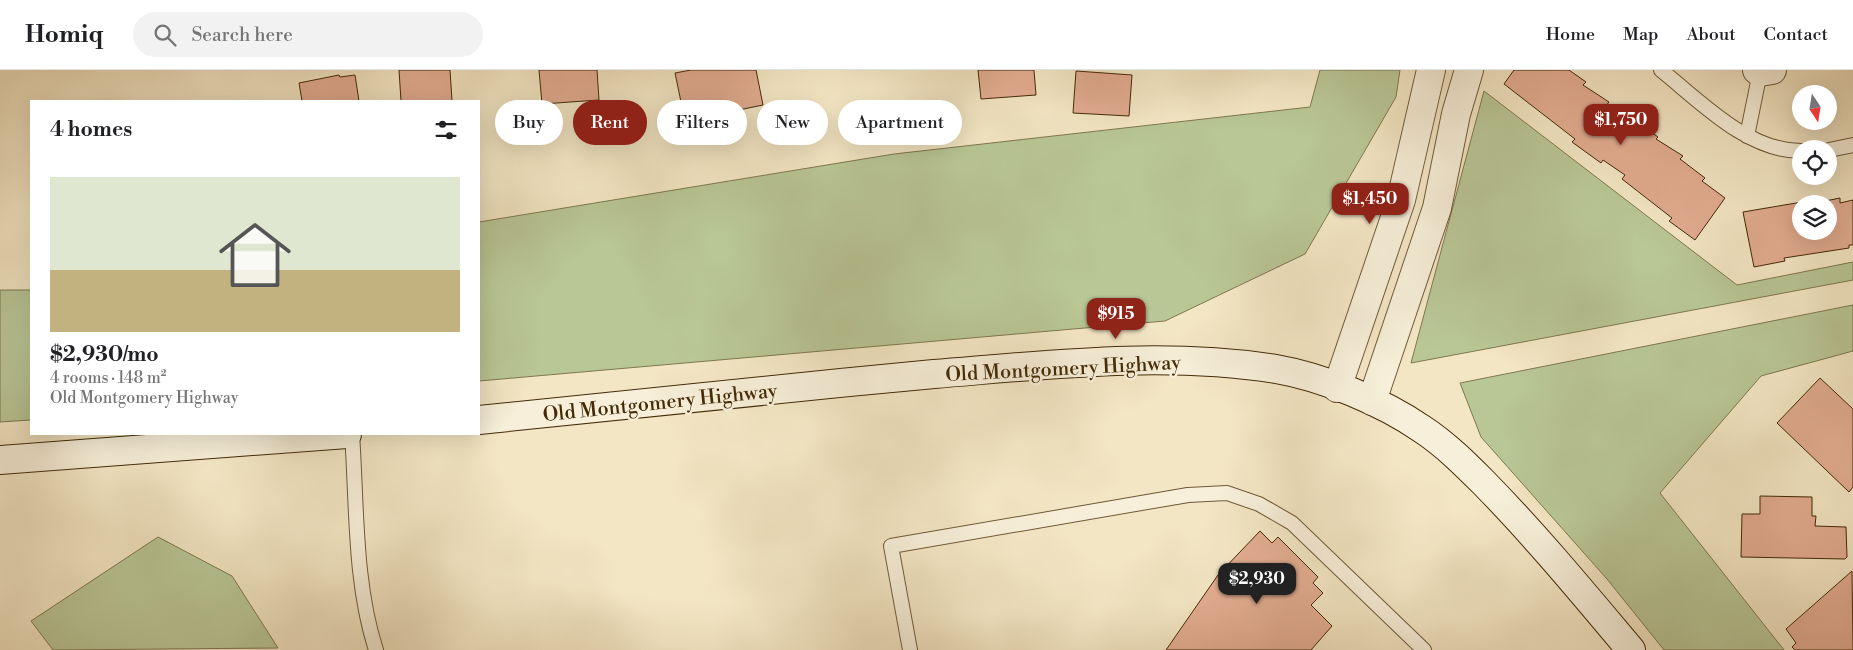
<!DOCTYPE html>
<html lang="en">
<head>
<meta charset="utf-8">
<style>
  body { margin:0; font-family:"Libre Bodoni",serif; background:#f2f2f2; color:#202124; height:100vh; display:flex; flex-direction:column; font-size:19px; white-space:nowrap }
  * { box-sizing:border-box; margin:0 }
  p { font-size:16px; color:#757577 }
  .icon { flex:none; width:28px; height:28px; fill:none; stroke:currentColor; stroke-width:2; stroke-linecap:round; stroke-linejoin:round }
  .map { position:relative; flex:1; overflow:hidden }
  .panel { position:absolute; left:30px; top:30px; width:450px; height:335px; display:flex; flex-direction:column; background:#fff; border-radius:0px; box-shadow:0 5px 20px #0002 }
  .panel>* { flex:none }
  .guide { position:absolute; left:495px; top:30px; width:475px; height:45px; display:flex; gap:10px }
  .needle { width:32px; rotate:168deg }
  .buttons { position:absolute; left:1792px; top:15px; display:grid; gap:10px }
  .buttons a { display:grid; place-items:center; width:45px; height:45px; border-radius:50%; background:#fff; box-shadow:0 5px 20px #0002; font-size:25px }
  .price { position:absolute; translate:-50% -42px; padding:0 11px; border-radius:10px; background:#8f2418; color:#fff; font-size:16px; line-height:32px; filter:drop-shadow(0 1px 2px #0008) }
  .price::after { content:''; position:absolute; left:50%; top:30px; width:15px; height:11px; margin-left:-8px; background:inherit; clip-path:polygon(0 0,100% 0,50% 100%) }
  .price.active { background:#222; color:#fff }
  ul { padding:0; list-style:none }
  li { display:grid; align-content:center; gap:10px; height:265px; padding:0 20px }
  li span { display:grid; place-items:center; height:155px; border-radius:0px; color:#555 }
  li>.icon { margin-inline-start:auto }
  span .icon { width:90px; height:90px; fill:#fffc; stroke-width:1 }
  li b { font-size:21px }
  h2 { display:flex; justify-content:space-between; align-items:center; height:60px; padding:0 20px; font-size:21px }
  .tag { padding:0 18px; border-radius:22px; background:#fff; box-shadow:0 5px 20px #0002; font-size:18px; line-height:45px }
  .tag.active { background:#8f2418; color:#fff }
  header { display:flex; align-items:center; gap:30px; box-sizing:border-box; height:70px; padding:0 25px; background:#fff; border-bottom:1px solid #e0e0e0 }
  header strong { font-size:24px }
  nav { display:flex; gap:28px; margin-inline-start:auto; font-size:18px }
  .search { width:350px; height:45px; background:#f2f2f2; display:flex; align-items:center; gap:12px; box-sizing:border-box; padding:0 18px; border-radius:28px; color:#757577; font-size:19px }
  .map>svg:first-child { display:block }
</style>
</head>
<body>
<header>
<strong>Homiq</strong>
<div class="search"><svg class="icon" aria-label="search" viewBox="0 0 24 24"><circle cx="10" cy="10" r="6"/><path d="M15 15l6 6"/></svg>Search here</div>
<nav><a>Home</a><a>Map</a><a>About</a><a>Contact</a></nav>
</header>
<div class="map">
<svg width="1853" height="580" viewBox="0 0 1853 580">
  <rect width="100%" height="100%" fill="#f3e6c4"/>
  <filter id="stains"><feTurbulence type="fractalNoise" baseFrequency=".004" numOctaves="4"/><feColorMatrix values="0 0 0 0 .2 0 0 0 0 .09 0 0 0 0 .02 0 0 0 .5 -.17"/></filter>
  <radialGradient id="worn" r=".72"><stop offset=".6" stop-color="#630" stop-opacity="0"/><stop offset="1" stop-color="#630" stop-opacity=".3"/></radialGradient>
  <g fill="#b9c696" stroke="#7e784e">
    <polygon points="1320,0 1400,0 1396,27 1305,184 1165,251 479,311 479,152 894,84 1310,37"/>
    <polygon points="1484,21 1737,215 1853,192 1853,210 1411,293"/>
    <polygon points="0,220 31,220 31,350 0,352"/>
    <polygon points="1853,235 1853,281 1761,306 1660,423 1784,580 1664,580 1607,509 1481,367 1460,313"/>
    <polygon points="158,467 232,506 278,578 53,580 31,551"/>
  </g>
  <g fill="#e2ac91" stroke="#432b07">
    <polygon points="399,0 450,0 452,31 401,31"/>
    <polygon points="539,0 597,0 599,30 542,34"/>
    <polygon points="691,0 756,0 763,35 685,51 675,3"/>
    <polygon points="978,0 1034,0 1036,25 981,29"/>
    <polygon points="1514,0 1569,0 1586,12 1583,15 1609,32 1606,36 1627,51 1630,47 1658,67 1656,69 1683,86 1680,89 1705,108 1702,111 1725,128 1695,170 1669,151 1672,148 1622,109 1625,105 1603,90 1601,93 1572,72 1575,69 1504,14"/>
    <polygon points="1076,1 1132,5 1129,46 1073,43"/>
    <polygon points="339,5 340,7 355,5 359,31 302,31 299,13"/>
    <polygon points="1840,128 1840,133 1853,130 1853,175 1849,175 1849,178 1784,188 1785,191 1754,197 1743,142 1808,131 1809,134 1801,134 1801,161 1829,161 1829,134 1810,134"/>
    <polygon points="1820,308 1853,339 1853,417 1849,422 1777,353"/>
    <polygon points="1760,426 1812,427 1812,446 1816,446 1815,456 1846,457 1847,487 1845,489 1741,487 1742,444 1760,444"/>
    <polygon points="1260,461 1272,473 1278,467 1318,507 1313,513 1323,523 1311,535 1332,556 1311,580 1166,580 1218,505"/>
    <polygon points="1852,501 1853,580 1795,580 1792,577 1796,573 1786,559"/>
  </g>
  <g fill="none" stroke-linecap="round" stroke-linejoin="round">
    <defs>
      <g id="lane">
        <path d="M1661,0c40,32 86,81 140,81"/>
        <polyline points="1747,66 1760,2"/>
        <polyline points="1829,80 1853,75"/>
        <path d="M352,364c5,70 2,149 24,216"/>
        <polyline points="910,580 891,476 1188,425 1227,423 1259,434 1292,453 1424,580"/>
      </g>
      <g id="street">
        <polyline points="1757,0 1760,2 1772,0"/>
        <polyline points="1337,318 1401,130 1431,0"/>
        <polyline points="1372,331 1437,138 1456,44 1469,0"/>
      </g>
      <g id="secondary">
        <path d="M479,350c151,-15 303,-32 455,-46 112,-9 229,-23 342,-5 47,8 107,33 146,60 23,15 43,35 62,54 52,53 99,110 147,167"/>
        <polyline points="0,390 347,364"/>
      </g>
    </defs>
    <use href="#lane" stroke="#6f5a36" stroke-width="16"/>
    <use href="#street" stroke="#6f5a36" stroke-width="30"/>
    <use href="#secondary" stroke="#432b07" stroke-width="30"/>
    <use href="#lane" stroke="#f7efd9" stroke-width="14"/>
    <use href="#street" stroke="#f7efd9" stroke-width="28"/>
    <use href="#secondary" stroke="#f7efd9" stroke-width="28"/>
  </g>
  <g text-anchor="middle" stroke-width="5" stroke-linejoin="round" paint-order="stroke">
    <g font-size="20" fill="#432b07" stroke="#f7efd9">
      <text transform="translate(1063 298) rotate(-3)" y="7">Old Montgomery Highway</text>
      <text transform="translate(660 332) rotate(-6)" y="7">Old Montgomery Highway</text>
    </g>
  </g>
  <rect width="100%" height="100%" filter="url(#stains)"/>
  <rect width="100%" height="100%" fill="url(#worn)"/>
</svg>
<div class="buttons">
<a><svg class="needle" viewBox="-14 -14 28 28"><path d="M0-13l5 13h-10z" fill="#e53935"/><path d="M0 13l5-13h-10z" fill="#757577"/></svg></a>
<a><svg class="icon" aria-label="locate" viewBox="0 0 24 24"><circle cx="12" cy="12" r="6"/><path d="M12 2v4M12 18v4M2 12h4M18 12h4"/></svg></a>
<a><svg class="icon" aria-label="layers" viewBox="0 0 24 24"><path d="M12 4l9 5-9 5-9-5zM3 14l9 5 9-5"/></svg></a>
</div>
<b class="price" style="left:1621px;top:76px">$1,750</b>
<b class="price" style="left:1370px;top:155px">$1,450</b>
<b class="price" style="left:1116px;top:270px">$915</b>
<b class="price active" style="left:1257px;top:535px">$2,930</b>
<div class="guide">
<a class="tag">Buy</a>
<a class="tag active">Rent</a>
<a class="tag">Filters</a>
<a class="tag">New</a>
<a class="tag">Apartment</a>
</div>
<section class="panel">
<h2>4 homes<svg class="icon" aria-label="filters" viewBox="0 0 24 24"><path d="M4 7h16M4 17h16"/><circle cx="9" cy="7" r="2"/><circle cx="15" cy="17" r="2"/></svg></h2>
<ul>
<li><span style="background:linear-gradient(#dfe7d0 60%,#c2b280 0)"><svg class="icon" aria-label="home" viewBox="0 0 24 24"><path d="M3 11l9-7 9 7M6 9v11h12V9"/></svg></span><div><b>$2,930/mo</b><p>4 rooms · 148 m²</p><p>Old Montgomery Highway</p></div></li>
</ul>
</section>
</div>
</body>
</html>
